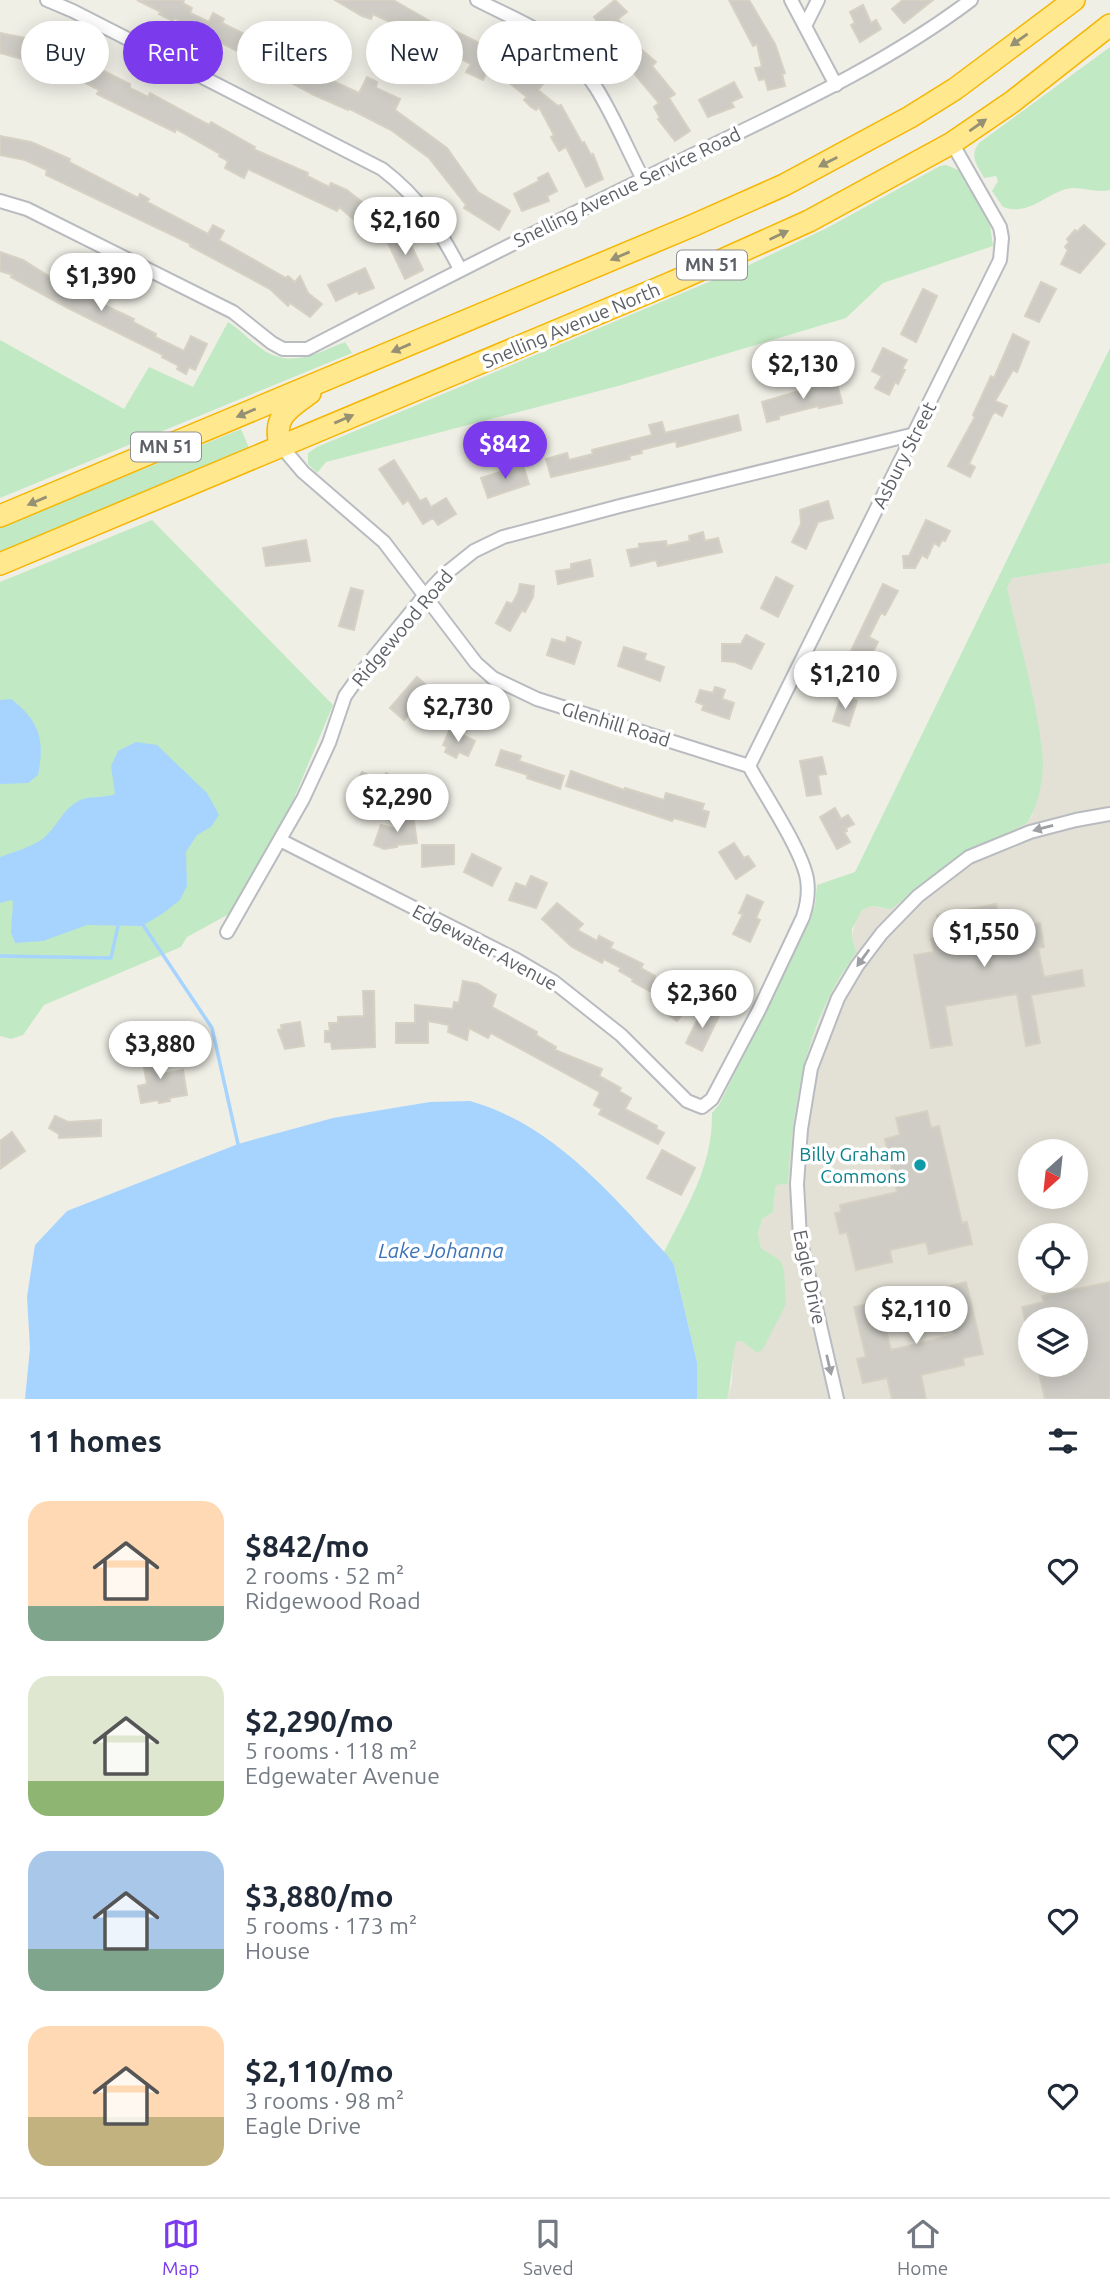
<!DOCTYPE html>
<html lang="en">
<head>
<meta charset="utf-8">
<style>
  body { margin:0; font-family:Ubuntu,sans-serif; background:#f2f2f3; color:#1f2937; height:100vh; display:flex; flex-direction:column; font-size:26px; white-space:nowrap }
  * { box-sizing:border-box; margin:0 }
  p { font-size:23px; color:#747a83 }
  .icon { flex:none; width:38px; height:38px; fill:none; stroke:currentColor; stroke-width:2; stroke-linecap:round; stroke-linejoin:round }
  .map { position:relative; height:1399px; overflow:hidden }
  .side { display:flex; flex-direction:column; background:#fff; flex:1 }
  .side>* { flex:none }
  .banner { position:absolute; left:21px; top:21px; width:700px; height:63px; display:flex; gap:14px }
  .needle { width:46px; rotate:207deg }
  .buttons { position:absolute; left:1018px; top:1139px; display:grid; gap:14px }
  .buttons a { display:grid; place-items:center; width:70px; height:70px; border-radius:50%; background:#fff; box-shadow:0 4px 18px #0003; font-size:35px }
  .price { position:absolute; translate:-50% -60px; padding:0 16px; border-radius:24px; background:#fff; color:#222; font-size:23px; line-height:46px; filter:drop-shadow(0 2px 4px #0008) }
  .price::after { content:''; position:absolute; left:50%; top:42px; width:21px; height:16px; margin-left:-10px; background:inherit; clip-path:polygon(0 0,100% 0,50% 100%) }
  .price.on { background:#7c3aed; color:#fff }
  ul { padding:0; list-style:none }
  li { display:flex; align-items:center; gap:21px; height:175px; padding:0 28px }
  li span { display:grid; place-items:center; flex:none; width:196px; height:140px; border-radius:21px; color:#555 }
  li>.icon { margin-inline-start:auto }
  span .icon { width:84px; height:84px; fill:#fffc; stroke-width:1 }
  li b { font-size:30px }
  h2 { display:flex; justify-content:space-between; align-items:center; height:84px; padding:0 28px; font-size:30px }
  .chip { padding:0 24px; border-radius:32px; background:#fff; box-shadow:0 4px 18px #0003; font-size:24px; line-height:63px }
  .chip.on { background:#7c3aed; color:#fff }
  .dock { display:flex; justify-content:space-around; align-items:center; height:98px; border-top:2px solid #e0e1e3; background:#fff; font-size:19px; color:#747a83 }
  .dock a { display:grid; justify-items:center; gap:4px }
  .dock .on { color:#7c3aed }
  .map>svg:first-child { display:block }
</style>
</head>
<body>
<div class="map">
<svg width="1110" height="1399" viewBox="0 0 1110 1399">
  <rect width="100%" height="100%" fill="#f0efe6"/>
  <path fill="#e3e1d6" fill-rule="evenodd" d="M1110,563v836h-383l5,-16 1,-36 4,-7 5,1 15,12 27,-84 -4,-9 -19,-12 -3,-14 4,-15 11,-7 3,-27 12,-1 5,-67 8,-39 9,-33 18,-47 28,-46 -4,-16 4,-17 6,-9 10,-4 10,2 70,-46 75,-39 5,-7 9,-30 1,-34 -35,-164 1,-6 4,-4zM1031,1152h45v45h-45zM1031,1236h45v45h-45zM1031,1320h45v45h-45z"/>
  <g fill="#c1e9c3">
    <path d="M1110,47v143c-15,4 -31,-5 -44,-1 -23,7 -38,27 -63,18l-11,-16 6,-10 -2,-5 -12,2c-7,-13 -15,-22 -5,-35z"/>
    <polygon points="946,165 961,171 990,225 993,246 883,283 846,318 618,386 326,462 317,473 308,464 308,453 317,447 749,265 827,228 940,166"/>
    <path d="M228,322c13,8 22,19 34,27 28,20 55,4 83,-7l7,11 -352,145v-158l124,69 25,-42 44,20z"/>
    <path d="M1110,348v215l-98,15 -5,10c12,52 29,110 35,162 3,23 -2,54 -15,73l-75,39 -61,47 -19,-3 -10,4 -10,19v7l4,16c-9,15 -20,30 -28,47 -29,60 -35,120 -40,185l-12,1 -3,27 -11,7 -4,15 3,14 19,12 4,9 2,35 -23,45 -6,4 -15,-12h-5c-5,8 -5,43 -10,58h-30v-37l-23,-97 -10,-13c23,-46 49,-86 48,-139l7,-8 91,-184 5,-16 2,-20 38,-13z"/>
    <polygon points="241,429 249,448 0,554 0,528"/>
    <polygon points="152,520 333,705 292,803 229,914 187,937 181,947 44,1005 23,1035 11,1039 0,1036 0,582"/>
  </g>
  <g fill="#a7d4ff">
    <path d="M11,699c29,22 34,42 27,76l-10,8 -28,1v-84z"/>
    <path d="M136,742l21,3 50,48 12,22 -8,12 -14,8 -11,17 1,34 -7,14 -18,14 -20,12 -55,-1 -44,16 -28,2 -4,-11 2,-30 -2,-2 -11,3v-46c13,-5 29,-9 41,-17 17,-12 20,-32 42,-41 10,-3 22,-1 32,-5l-4,-28 7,-15z"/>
    <path d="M470,1101c83,23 142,94 198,155l6,9 23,97v37h-672l5,-51 -3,-51 8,-52 32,-34 171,-67 95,-26 97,-16z"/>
  </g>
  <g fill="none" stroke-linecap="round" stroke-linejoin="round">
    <g stroke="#a7d4ff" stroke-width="3.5">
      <polyline points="143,925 212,1028 238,1144"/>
      <polyline points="0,956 111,958 118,926"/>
    </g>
  </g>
  <g fill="#ceccc5" stroke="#d6d1c3" stroke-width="2">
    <polygon points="137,0 184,0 183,3 192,8 190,13 209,22 213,13 224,19 222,23 246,35 249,29 264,36 261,43 315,68 313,72 359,93 367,77 377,82 376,88 400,99 395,110 447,148 478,192 510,211 499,230 464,208 466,205 429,158 391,130 348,108 348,110 314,95 241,56 243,54 216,40 215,43 201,36 202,32 174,18 173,21 159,14 161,12"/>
    <polygon points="335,0 393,0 442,28 443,25 485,46 483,50 520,68 522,66 543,84 538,90 558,106 561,105 582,143 584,142 591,155 593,154 603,179 586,187 566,147 559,151 551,137 554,135 539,107 536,110 531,107 524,100 527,97 499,75 498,78 487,72 483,80 466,72 471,64 450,53 446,60 427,50 431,42 407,30 403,37 389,30 392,23 373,14 371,19 362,16"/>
    <polygon points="615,0 627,12 618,19 641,49 656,62 652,66 675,94 669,98 690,131 675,141 658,119 660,118 654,107 659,103 605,39 608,37 594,17"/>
    <polygon points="729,0 749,0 775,44 785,73 782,74 785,86 768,90 765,79 759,80 755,68 762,67 757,44 753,46"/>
    <polygon points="903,0 933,0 904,23 892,9"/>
    <polygon points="863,5 871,23 876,20 881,29 860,42 851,25 855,23 850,12"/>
    <polygon points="0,33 46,42 130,84 130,88 148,97 150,93 209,125 211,122 255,147 253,149 308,173 307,176 329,187 331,183 347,190 391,225 378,240 339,207 337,211 248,169 244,178 225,168 228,161 219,156 220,154 176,129 175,132 97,94 99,90 59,69 0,53"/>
    <polygon points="734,82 742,97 731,102 734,107 708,117 699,100"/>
    <polygon points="0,136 31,142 70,159 69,162 138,198 140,194 149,199 147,202 208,234 213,225 224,231 219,240 286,278 288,276 295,282 300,276 308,293 322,304 310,317 290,303 288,306 270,289 190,246 191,244 46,175 47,170 25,160 0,155"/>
    <polygon points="548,173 557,191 547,196 549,201 522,211 514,194 539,181 538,178"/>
    <polygon points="1084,225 1105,244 1080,273 1061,264 1068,250 1065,247 1069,242 1067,239 1075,230 1077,232"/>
    <polygon points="403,236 408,246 411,245 423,270 405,279 388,243"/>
    <polygon points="0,252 23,260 66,287 134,319 133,322 156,334 155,337 184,351 191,336 207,344 195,370 189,367 186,374 177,369 179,366 162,357 163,355 68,308 11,277 13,275 0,271"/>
    <polygon points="365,268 374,288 359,294 357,291 336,301 328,285"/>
    <polygon points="1041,282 1056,289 1039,322 1025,316"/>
    <polygon points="923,289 937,296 916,342 901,334"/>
    <polygon points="1013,334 1029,342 1017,372 1013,370 995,401 1007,406 1002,416 995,412 992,415 969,464 975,467 970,477 948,466 975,417 973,415 991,376 994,378"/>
    <polygon points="883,348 907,360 902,369 905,370 898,384 895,382 889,395 875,388 882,376 872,371"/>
    <polygon points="836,380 842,403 819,408 818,406 779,416 779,419 767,422 762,402"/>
    <polygon points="738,415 741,430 677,447 676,441 641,450 642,453 629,456 630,459 551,477 546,459 567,453 569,460 593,454 592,450 652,435 649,425 662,422 665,433"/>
    <polygon points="394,460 420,501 426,498 431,507 446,498 456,514 438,525 433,518 423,524 408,500 403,504 379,469"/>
    <polygon points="523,465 529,484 488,498 481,478"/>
    <polygon points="828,501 833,518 818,522 806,549 792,542 801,524 800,510"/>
    <polygon points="926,520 950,531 945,541 942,540 939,546 934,543 927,558 922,555 915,568 904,568 903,556 909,556"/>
    <polygon points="703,532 705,541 718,538 722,552 658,566 656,560 631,566 627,550 639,548 639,544 666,541 667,546 690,541 689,536"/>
    <polygon points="306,540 310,561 266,566 263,548"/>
    <polygon points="590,560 593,576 558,584 556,571 571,569 571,564"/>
    <polygon points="776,577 793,586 778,617 761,608"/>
    <polygon points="520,584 534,586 533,597 525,612 522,610 510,631 496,623 507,602 512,604 518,593"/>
    <polygon points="883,584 898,591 885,615 881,613 869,637 878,642 864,669 861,668 853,683 839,676"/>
    <polygon points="351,588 363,591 354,630 339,626"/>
    <polygon points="746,635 764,644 751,669 735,662 722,661 722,644 741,644"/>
    <polygon points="567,637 581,642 574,664 547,655 552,639 566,643"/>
    <polygon points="624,647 646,654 644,660 664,667 660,681 618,666"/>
    <polygon points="417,677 431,689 404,720 390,708"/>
    <polygon points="715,687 725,690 722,699 734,703 729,719 702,710 704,705 696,702 700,690 713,693"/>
    <polygon points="841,696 857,701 849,726 833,721"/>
    <polygon points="450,729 475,741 468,756 459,752 456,758 445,752 447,747 443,745"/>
    <polygon points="501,750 521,756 519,761 564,776 560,789 527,778 528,775 496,765"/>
    <polygon points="822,757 826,774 818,775 821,794 807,796 800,761"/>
    <polygon points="571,771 624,790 625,788 664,800 666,793 704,804 702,810 709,812 705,827 674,818 672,821 566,786"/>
    <polygon points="362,772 381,782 386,773 395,778 384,803 354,788"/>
    <polygon points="835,808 841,819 848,815 854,824 846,828 847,831 844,832 850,842 837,849 820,817"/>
    <polygon points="413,815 417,843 397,845 397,847 384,849 374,845 381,825 399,830 397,817"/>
    <polygon points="734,843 744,858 748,856 755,866 736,879 719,852"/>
    <polygon points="422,845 454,845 454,864 422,867"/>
    <polygon points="472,854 501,868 492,886 464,872"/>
    <polygon points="531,876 547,883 536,908 509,900 516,883 526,887"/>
    <polygon points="747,895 763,902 756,918 760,920 750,942 733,934 743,914 739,913"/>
    <polygon points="557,903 583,924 577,930 597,941 599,936 613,943 610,948 643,964 641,968 655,976 654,979 677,996 674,1000 686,1009 677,1021 660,1009 662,1006 652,999 656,995 632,981 633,979 619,971 621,968 604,959 602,963 572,947 542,919"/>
    <polygon points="996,904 1001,930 1040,923 1044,947 1038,948 1044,977 1082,970 1084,986 1031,995 1040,1043 1026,1046 1017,994 945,1006 952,1045 931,1048 914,955 934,952 931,939 941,937 937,915"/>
    <polygon points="463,981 478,984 496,995 492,1007 537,1032 536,1035 556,1047 555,1050 602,1069 599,1076 621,1088 619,1091 631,1098 625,1109 657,1126 656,1129 664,1133 658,1144 599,1114 602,1109 594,1105 600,1092 491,1033 488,1038 469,1028 467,1040 448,1032 449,1025 428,1021 428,1043 396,1043 396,1023 415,1023 415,1005 453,1009 454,1002 459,1003"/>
    <polygon points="363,991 374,991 375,1047 332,1049 331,1042 325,1042 325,1031 330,1031 329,1023 338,1023 338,1017 364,1016"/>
    <polygon points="703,1008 719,1016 702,1051 686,1043"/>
    <polygon points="300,1022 304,1046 285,1049 278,1030 282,1029 281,1025"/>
    <polygon points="158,1049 162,1074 183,1070 187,1095 169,1098 170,1101 159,1103 158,1100 141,1103 138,1086 147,1084 141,1051"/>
    <polygon points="927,1111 931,1128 939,1126 962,1223 967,1222 972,1244 929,1254 926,1242 890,1250 892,1262 856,1270 847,1232 840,1234 835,1213 841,1212 840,1205 897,1192 885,1139 900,1135 896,1118"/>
    <polygon points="55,1116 68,1122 101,1120 101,1136 59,1138 59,1134 49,1128"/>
    <polygon points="12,1132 25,1151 0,1169 0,1141"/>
    <polygon points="662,1150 695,1168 681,1195 647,1178"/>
    <polygon points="966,1282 983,1354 963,1358 964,1365 921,1375 926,1399 892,1399 887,1378 863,1383 857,1359 866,1357 854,1307 893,1298 896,1311 882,1314 891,1350 954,1335 943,1288"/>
    <polygon points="1110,1282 1110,1399 1045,1399 1037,1365 1076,1365 1076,1320 1025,1320 1022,1307 1044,1302 1042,1296"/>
  </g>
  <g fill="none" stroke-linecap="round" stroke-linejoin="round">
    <defs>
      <g id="street">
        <path d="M47,0l26,11 309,158c38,29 56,58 78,100"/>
        <path d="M477,0c25,13 53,24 76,40 45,32 65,92 90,139"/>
        <polyline points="791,0 836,85"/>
        <polyline points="805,26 818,0"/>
        <path d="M0,201l27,8 206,103 39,31 11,6h24c123,-64 246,-126 371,-187 100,-49 203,-94 293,-162"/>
        <polyline points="749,766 1000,260 1002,238 1000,227 952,143"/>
        <path d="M280,840l235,119 39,23 67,53 66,66 15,6 10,-8 47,-89 44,-93c4,-12 6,-25 4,-38 -5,-29 -43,-85 -58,-113l-212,-67 -44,-21 -17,-15 -92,-121 -81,-70 -22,-26"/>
        <polyline points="227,932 303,799 329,743 345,696 365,668 425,595 444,575 474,551 503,537 620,506 915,434"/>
        <polyline points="837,1399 800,1238 797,1184 801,1129 811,1068 838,998 857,966 882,933 918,896 969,857 1030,832 1076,820 1110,814"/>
      </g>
      <g id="highway">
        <path d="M281,446c-10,-28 8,-38 29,-53"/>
        <polyline points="0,516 694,225 784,185 910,117 955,89 1074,0"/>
        <polyline points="0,564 673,282 809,221 952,143 1012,102 1110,25"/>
      </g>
    </defs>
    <use href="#street" stroke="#b8bbc0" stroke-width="16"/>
    <use href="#highway" stroke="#f6b500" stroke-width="24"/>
    <use href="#street" stroke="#fff" stroke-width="12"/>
    <use href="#highway" stroke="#ffe88e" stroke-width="21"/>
  </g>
  <defs><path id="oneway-solid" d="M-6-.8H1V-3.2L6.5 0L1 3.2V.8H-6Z" transform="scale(1.75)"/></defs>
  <g fill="#969075">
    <use href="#oneway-solid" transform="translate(1019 40) rotate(145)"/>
    <use href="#oneway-solid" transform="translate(978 125) rotate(-35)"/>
    <use href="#oneway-solid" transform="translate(828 162) rotate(153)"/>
    <use href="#oneway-solid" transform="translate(779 235) rotate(-25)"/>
    <use href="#oneway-solid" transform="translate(620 256) rotate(157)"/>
    <use href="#oneway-solid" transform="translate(401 348) rotate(157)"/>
    <use href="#oneway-solid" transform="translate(246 413) rotate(157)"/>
    <use href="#oneway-solid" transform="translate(344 419) rotate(-23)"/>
    <use href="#oneway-solid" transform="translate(37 501) rotate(157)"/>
  </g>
  <g fill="#9ea0a4">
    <use href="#oneway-solid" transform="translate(1043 828) rotate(165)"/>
    <use href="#oneway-solid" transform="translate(863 958) rotate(126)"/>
    <use href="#oneway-solid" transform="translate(829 1365) rotate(77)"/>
  </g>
  <circle fill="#0f9aa8" stroke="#fff" stroke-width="2.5" cx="920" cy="1165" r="7"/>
  <g text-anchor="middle" stroke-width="7" stroke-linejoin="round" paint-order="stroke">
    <g fill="#fff" stroke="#8e9095" stroke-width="2">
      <rect x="677" y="250.5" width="70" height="29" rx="5"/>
      <rect x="131" y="432.5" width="70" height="29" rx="5"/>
    </g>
    <g font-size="18" font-weight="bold" fill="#5d6167">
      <text x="712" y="271">MN 51</text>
      <text x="166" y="453">MN 51</text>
    </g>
    <g font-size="19" fill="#5d6167" stroke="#fff">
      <text transform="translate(627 187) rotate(-26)" y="7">Snelling Avenue Service Road</text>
      <text transform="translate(571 325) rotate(-23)" y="7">Snelling Avenue North</text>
      <text transform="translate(904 455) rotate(-63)" y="7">Asbury Street</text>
      <text transform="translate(402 628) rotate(-50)" y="7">Ridgewood Road</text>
      <text transform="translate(616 724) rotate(17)" y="7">Glenhill Road</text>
      <text transform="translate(485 947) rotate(28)" y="7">Edgewater Avenue</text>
      <text transform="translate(810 1277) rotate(78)" y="7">Eagle Drive</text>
    </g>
    <g font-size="19" fill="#0d838f" stroke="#fff" text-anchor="end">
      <text x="906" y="1161">Billy Graham<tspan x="906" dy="22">Commons</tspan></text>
    </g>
    <g font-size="21" font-style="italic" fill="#3c72b8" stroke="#fff">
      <text x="441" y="1258">Lake Johanna</text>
    </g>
  </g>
</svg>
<div class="buttons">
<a><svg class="needle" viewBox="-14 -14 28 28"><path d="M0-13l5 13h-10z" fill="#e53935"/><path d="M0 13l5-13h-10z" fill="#747a83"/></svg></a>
<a><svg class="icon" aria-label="locate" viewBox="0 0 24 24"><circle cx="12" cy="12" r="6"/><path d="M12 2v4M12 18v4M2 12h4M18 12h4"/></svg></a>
<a><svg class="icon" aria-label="layers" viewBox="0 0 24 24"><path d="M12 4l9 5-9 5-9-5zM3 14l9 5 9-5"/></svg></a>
</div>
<b class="price" style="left:405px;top:257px">$2,160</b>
<b class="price" style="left:101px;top:313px">$1,390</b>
<b class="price" style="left:803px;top:401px">$2,130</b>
<b class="price on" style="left:505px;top:481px">$842</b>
<b class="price" style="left:845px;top:711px">$1,210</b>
<b class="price" style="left:458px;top:744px">$2,730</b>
<b class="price" style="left:397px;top:834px">$2,290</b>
<b class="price" style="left:984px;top:969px">$1,550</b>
<b class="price" style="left:702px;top:1030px">$2,360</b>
<b class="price" style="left:160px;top:1081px">$3,880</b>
<b class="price" style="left:916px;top:1346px">$2,110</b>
<div class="banner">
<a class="chip">Buy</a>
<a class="chip on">Rent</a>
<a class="chip">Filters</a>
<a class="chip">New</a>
<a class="chip">Apartment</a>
</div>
</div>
<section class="side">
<h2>11 homes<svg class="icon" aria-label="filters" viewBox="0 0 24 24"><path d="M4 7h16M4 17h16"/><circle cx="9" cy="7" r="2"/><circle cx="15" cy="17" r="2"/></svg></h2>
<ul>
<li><span style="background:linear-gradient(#ffd9b3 75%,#7fa58c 0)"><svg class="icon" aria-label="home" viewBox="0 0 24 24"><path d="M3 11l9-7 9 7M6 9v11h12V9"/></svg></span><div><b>$842/mo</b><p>2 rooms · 52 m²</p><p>Ridgewood Road</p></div><svg class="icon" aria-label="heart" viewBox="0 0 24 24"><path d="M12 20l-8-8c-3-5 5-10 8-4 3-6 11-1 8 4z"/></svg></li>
<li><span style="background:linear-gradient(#dfe7d0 75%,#8fb573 0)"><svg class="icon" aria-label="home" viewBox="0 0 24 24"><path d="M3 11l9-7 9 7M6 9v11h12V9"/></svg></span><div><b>$2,290/mo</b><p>5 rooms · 118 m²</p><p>Edgewater Avenue</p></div><svg class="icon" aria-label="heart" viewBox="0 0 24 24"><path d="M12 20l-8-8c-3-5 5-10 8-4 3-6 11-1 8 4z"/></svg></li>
<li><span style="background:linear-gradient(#a9c7e8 70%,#7fa58c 0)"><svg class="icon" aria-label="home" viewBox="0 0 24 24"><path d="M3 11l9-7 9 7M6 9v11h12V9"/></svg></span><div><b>$3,880/mo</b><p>5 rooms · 173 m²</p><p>House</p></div><svg class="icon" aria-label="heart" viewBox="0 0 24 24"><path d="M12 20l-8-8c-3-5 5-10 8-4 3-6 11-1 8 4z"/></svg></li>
<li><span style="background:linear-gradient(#ffd9b3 65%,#c2b280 0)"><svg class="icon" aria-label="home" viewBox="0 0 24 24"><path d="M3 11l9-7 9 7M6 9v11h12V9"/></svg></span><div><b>$2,110/mo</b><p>3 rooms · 98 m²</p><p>Eagle Drive</p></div><svg class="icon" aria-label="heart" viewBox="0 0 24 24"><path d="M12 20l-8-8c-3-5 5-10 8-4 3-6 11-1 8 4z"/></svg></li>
</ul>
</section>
<nav class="dock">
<a class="on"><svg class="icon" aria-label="map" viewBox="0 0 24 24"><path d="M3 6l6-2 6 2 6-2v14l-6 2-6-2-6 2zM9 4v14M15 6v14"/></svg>Map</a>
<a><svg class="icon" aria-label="saved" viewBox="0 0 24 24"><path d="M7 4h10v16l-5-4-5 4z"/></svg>Saved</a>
<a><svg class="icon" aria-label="home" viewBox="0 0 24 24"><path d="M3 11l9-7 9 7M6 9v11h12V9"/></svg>Home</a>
</nav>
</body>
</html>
